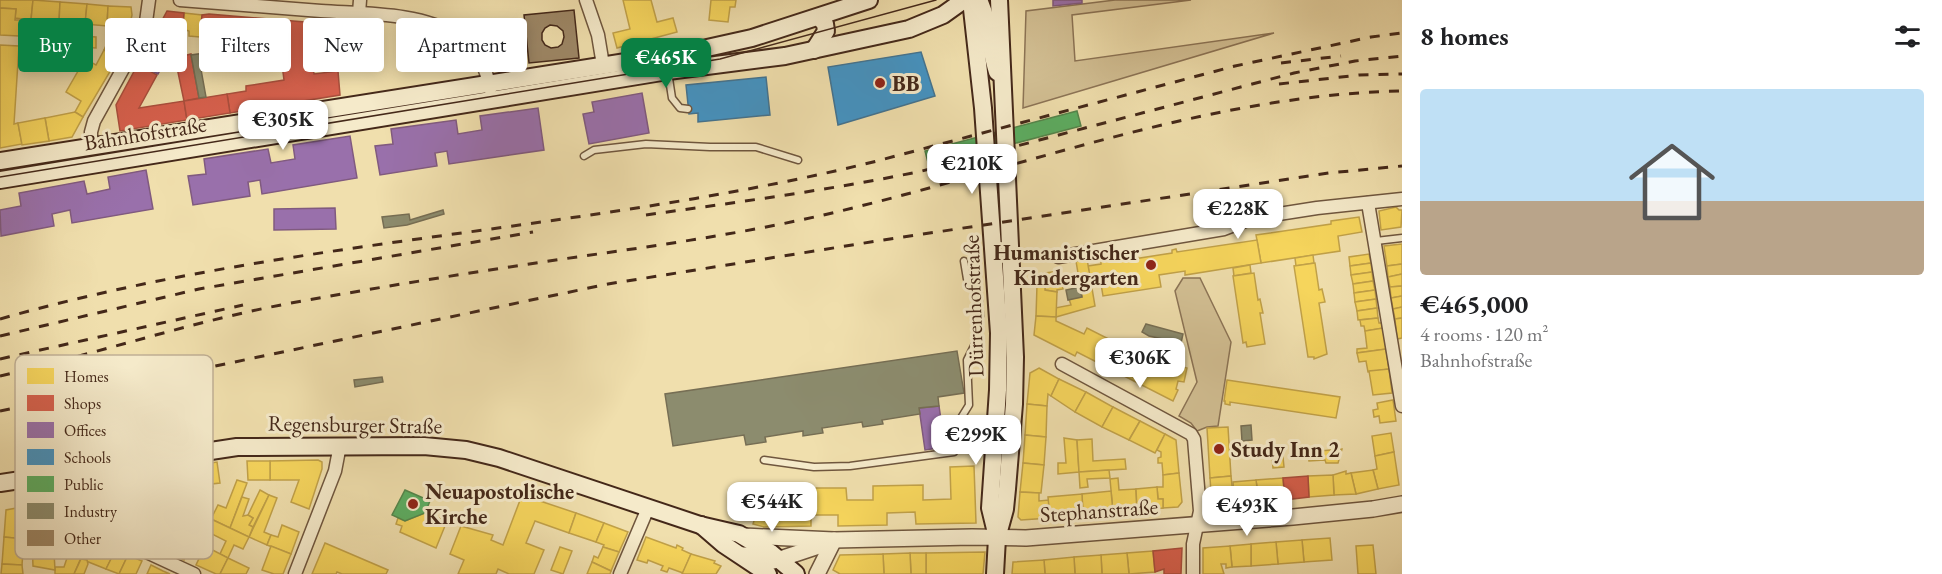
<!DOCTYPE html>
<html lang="en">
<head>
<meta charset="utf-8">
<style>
  body { margin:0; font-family:"EB Garamond",serif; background:#f2f2f2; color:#202124; height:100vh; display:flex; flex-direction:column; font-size:22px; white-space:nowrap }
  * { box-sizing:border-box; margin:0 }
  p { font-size:20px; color:#757577 }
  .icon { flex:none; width:33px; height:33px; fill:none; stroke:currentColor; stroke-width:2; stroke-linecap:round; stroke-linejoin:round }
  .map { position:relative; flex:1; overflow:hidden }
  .details { display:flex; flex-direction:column; background:#fff; width:540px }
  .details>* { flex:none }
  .banner { position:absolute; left:18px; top:18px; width:570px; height:54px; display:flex; gap:12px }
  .price { position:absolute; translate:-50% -51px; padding:0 14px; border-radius:12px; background:#fff; color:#222; font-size:20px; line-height:39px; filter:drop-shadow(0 2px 3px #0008) }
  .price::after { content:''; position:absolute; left:50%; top:36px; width:18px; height:14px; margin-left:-9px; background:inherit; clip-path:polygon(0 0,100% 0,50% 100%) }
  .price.active { background:#0b8043; color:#fff }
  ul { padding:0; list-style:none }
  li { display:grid; align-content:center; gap:12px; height:318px; padding:0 18px }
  li span { display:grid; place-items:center; height:186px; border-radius:6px; color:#555 }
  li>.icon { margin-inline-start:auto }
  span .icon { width:108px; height:108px; fill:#fffc; stroke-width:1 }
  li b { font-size:26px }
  h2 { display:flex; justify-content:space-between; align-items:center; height:72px; padding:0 18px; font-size:26px }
  .chip { padding:0 21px; border-radius:6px; background:#fff; box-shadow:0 3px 15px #0003; font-size:21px; line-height:54px }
  .chip.active { background:#0b8043; color:#fff }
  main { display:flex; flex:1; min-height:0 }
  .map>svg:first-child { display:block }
</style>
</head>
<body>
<main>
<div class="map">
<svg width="1402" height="574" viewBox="0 0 1402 574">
  <rect width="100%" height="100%" fill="#f0dfad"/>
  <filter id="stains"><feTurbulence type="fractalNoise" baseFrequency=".00333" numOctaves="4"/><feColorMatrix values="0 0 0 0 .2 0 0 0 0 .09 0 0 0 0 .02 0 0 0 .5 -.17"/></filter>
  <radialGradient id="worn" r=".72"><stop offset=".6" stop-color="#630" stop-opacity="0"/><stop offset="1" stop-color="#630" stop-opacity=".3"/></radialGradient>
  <g fill="#d3c094" stroke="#8c7456" stroke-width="1.5">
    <polygon points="1115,0 1191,0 1072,15 1075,61 1274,33 1023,108 1026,11"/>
    <polygon points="1183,278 1200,278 1231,342 1218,426 1207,427 1197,431 1191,423 1179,416 1197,382 1175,291"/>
  </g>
  <g fill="#f6d55c" stroke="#c1a148" stroke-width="1.5">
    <polygon points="0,0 33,0 31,20 15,18 16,9 0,8"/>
    <polygon points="33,0 60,2 59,22 54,22 54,26 46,26 47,21 31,20"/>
    <polygon points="623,0 651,0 657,22 673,18 677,32 617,48 613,33 630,29"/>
    <polygon points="711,0 736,0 735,7 730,7 728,22 709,20"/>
    <polygon points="60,2 87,4 85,24 59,22"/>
    <polygon points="87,4 108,6 107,26 85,24"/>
    <polygon points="108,6 131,7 132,15 130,24 116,24 114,26 107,26"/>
    <polygon points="0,8 16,9 15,20 20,20 19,36 0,35"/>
    <polygon points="184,13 202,15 200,37 189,36 189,31 182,29"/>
    <polygon points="116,24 130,24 129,39 118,58 104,50"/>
    <polygon points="56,34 82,36 81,47 56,45"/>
    <polygon points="82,36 96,37 96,48 81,47"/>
    <polygon points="0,45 19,46 14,124 18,123 22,144 0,148"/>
    <polygon points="104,50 118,58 83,117 75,112 81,101 66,92 85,59 96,65"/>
    <polygon points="75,112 83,117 72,137 49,141 45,118"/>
    <polygon points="45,118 49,141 22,145 18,123"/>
    <polygon points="1396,207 1399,210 1402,210 1401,227 1381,230 1379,211"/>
    <polygon points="1359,217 1362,232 1338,236 1340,251 1261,263 1256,235 1331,224 1331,221"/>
    <polygon points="1257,240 1261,263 1185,275 1185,271 1159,275 1161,287 1103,296 1101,284 1091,286 1088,266 1101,264 1101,261 1114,259 1114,262 1172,253 1172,250 1176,249 1177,252"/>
    <polygon points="1402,244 1402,264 1387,266 1384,246"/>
    <polygon points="1369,254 1371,263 1350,266 1349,257"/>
    <polygon points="1313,255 1314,263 1296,266 1295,258"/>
    <polygon points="1087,259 1095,306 1056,317 1055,308 1071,305 1069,299 1082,297 1076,261"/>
    <polygon points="1315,263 1319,290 1322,289 1325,302 1319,303 1327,354 1314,359 1314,357 1308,357 1294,266"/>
    <polygon points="1371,263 1372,272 1351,275 1350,266"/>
    <polygon points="1402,264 1402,274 1388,277 1387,266"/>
    <polygon points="1250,265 1251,273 1234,276 1233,268"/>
    <polygon points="1059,271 1063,289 1057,290 1057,292 1045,290 1045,286 1037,285 1038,274"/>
    <polygon points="1372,272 1373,281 1353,284 1351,275"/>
    <polygon points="1254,273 1258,300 1260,299 1263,313 1260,313 1265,344 1247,347 1246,342 1243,343 1233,276"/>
    <polygon points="1402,274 1402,286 1390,287 1388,277"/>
    <polygon points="1373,281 1375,290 1354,293 1353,284"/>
    <polygon points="1037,285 1045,286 1045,290 1057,292 1056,317 1036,316"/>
    <polygon points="1402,286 1402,296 1391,298 1390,287"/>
    <polygon points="1375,290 1376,299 1355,302 1354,293"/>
    <polygon points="1402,296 1402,307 1393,309 1391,298"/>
    <polygon points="1376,299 1377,308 1357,311 1355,302"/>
    <polygon points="1402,307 1402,318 1395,319 1393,309"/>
    <polygon points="1377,308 1378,318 1358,320 1357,311"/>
    <polygon points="1036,316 1056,317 1056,321 1084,334 1087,328 1148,359 1187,368 1184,382 1178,381 1176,389 1178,390 1173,401 1077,352 1075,356 1034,335"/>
    <polygon points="1378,318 1379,323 1382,323 1383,328 1365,331 1364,326 1361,326 1360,320"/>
    <polygon points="1402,318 1402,338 1397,339 1395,319"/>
    <polygon points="1383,328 1386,349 1357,353 1357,349 1367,348 1365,331"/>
    <polygon points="1386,349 1389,369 1368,372 1366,361 1359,362 1357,353"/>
    <polygon points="1039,368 1059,379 1051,396 1048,394 1047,406 1027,404 1030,373"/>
    <polygon points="1389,369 1392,393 1373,395 1369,371"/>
    <polygon points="1059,379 1086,392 1075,412 1051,396"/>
    <polygon points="1227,380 1340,397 1336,418 1230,402 1230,405 1225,404 1225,401 1224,401"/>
    <polygon points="1086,392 1113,407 1102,427 1075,412"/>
    <polygon points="1393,400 1396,421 1380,423 1379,416 1374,417 1373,410 1378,409 1377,403"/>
    <polygon points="1027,404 1047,406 1046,437 1025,435"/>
    <polygon points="1113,407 1140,421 1129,440 1102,427"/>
    <polygon points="1140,421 1165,434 1155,453 1129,440"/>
    <polygon points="1228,427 1231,476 1210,478 1207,428"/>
    <polygon points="1391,433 1394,452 1375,456 1372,436"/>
    <polygon points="1165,434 1176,440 1179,473 1163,475 1162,463 1158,463 1158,458 1161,457 1161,452 1157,450"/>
    <polygon points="1025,435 1046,437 1044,465 1023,463"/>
    <polygon points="1064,438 1077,440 1079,472 1058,474 1058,463 1066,463"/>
    <polygon points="1092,439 1093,461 1125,459 1126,469 1079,472 1077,440"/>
    <polygon points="1342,449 1338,463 1326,463 1325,460 1309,461 1308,452"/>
    <polygon points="1394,452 1399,485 1378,489 1373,470 1377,469 1375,456"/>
    <polygon points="1283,457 1284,467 1273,468 1272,458"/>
    <polygon points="318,460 322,462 322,469 309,509 291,502 299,480 270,480 270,461"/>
    <polygon points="247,461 270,461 270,480 248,480"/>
    <polygon points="217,462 220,483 212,484 213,487 208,488 209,497 190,500 189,495 164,499 163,491 152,492 151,487 115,492 111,503 121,508 112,527 58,500 59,486"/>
    <polygon points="1023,463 1044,465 1041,493 1020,492"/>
    <polygon points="974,466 976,523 916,524 915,512 887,513 887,525 838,526 838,515 811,515 811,526 764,527 753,524 760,502 797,501 796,488 846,488 847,500 873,500 873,486 923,485 923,500 951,499 950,467"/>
    <polygon points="1109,470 1110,478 1087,479 1088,487 1080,488 1079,472"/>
    <polygon points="1373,470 1378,489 1356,494 1351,473"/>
    <polygon points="1346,471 1346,474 1351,473 1356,494 1334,495 1333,475"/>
    <polygon points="1179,473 1182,502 1178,507 1163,508 1163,499 1158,499 1157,487 1163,487 1163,475"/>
    <polygon points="1333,475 1334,495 1309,497 1308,476"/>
    <polygon points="1231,476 1234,504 1212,506 1210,478"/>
    <polygon points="1118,478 1119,490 1136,489 1137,510 1113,512 1110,479"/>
    <polygon points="1283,478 1285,500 1259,502 1256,480"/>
    <polygon points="237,480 247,483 230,528 211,519 218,505 226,508"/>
    <polygon points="1256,480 1259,502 1234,504 1233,482"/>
    <polygon points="1157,487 1158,499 1163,499 1163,508 1137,510 1136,489"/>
    <polygon points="260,490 269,495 253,527 249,525 253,518 248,515"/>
    <polygon points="1111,491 1113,512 1083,515 1082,494"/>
    <polygon points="1020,492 1039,493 1039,501 1049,500 1050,518 1021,520 1018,517"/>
    <polygon points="1082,494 1083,515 1050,518 1048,497"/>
    <polygon points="269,495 277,498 264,532 271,535 267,545 249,537"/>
    <polygon points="522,495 576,513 569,533 535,521 526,543 544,550 534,574 509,574 498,569 496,574 458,574 464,560 450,554 461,526 493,535 491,540 503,545"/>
    <polygon points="242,497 249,499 243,516 248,515 253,518 249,525 253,527 249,537 230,528"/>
    <polygon points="27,506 35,511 28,525 23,523 22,526 24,527 24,539 4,537 6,510"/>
    <polygon points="428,507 433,509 431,515 447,521 436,548 400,532 402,526 396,524 398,518 405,521 425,513"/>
    <polygon points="121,508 192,542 184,560 112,527"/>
    <polygon points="576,513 604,523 596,542 569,533"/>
    <polygon points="211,519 249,537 243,549 234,545 228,558 220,554 226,541 206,531"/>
    <polygon points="63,523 90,537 74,574 55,574 55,567 64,567 69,552 64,550"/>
    <polygon points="604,523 628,532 619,552 603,547 604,545 596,542"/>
    <polygon points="282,525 299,532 291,554 267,545 271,535 278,537"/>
    <polygon points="34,527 53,535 55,570 33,566 32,540 35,540 36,533"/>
    <polygon points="4,537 24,539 22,565 2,564"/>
    <polygon points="90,537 116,549 106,569 81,559"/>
    <polygon points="646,537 676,548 677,545 683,548 682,550 691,554 683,573 669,568 667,572 661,570 663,566 648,560 647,563 637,560"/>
    <polygon points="1330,538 1332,560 1304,562 1302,540"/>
    <polygon points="1302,540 1304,562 1278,564 1276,542"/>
    <polygon points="1276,542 1278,564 1251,566 1251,544"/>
    <polygon points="325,543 388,570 386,574 342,574 337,572 336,574 312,574"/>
    <polygon points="1251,544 1251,566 1232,567 1230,546"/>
    <polygon points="1373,545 1376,574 1358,574 1356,546"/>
    <polygon points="205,546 228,558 220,574 216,574 196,565"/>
    <polygon points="271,546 291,554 283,574 274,574 262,570"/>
    <polygon points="1230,546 1232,567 1226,568 1226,564 1221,564 1224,574 1203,574 1203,548"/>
    <polygon points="560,547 572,551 563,574 551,570"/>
    <polygon points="603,547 619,552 611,571 592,562 594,556 598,558"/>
    <polygon points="116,549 128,555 119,574 106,569"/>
    <polygon points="1153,551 1155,572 1129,574 1127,553"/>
    <polygon points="985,552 983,574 926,574 926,553"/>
    <polygon points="910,553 926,553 926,574 911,574"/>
    <polygon points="910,553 911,574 884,574 883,554"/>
    <polygon points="1127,553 1129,574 1102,574 1101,555"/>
    <polygon points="691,554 715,561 714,563 721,566 716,574 682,574"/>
    <polygon points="883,554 884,574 840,574 833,570 840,555"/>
    <polygon points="128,555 142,561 136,574 119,574"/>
    <polygon points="1101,555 1102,574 1075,574 1074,557"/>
    <polygon points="1074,557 1075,574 1045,574 1044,560"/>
    <polygon points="228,558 249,568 246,574 220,574"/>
    <polygon points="81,559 87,560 88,564 84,574 74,574"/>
    <polygon points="1044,560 1045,574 1012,574 1013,562"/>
    <polygon points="592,562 611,571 610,574 587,574"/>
    <polygon points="2,564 22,565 23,574 1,574"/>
    <polygon points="151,565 163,571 170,574 147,574"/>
  </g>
  <g fill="#d6604d" stroke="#aa4f3d" stroke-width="1.5">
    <polygon points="167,11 184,13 181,55 152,39"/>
    <polygon points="209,14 329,24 328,47 309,46 311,54 316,53 317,61 312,62 314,74 338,71 340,95 230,113 227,94 246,91 246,86 284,80 279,42 200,37 202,15"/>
    <polygon points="191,54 199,98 184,101 175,58"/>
    <polygon points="138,64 157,75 139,108 184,101 187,120 120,131 116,105"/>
    <polygon points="227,94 230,113 187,120 184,101"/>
    <polygon points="1308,476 1309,497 1285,500 1283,478"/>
    <polygon points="1182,548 1181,574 1164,574 1164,569 1155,572 1153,551"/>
  </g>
  <g fill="#9970ab" stroke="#805a7f" stroke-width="1.5">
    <polygon points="1053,0 1082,0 1082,3 1053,6"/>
    <polygon points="152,39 181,55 166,59 158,74 138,64"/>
    <polygon points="642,93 649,133 589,144 583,114 594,112 592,102"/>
    <polygon points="538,108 544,150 449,164 447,151 435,153 437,166 380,175 375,146 393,144 391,129 456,120 458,134 482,130 480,116"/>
    <polygon points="350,136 357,178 262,194 260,180 248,182 250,196 193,205 188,176 206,174 204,159 268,149 271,163 295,159 293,145"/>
    <polygon points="146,170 153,209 72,223 70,210 52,214 54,226 1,236 0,210 21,206 19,193 84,181 87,194 110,189 108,177"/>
    <polygon points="335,208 336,229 274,230 274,209"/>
    <polygon points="939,406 945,447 925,450 919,408"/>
  </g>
  <g fill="#4393c3" stroke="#437390" stroke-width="1.5">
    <polygon points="921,52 935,96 838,125 828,67"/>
    <polygon points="766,77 770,115 698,122 698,113 689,114 686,85"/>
  </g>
  <g fill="#5aae61" stroke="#53864b" stroke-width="1.5">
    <polygon points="1077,111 1081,126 929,166 925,151"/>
    <polygon points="405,490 430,501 425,513 405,521 392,515"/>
  </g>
  <g fill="#8c8c6e" stroke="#766e54" stroke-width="1.5">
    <polygon points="219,51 220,61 200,64 206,97 199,98 191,55"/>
    <polygon points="443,210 444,214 407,225 384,228 382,217 409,214 410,220"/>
    <polygon points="1080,287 1082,297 1068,300 1066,290"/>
    <polygon points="1146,324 1183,334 1181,343 1149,336 1142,332"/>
    <polygon points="957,351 964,393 938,397 939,406 919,408 920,414 882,420 883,424 863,427 862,422 822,428 823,433 803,436 803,431 765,437 766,442 746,445 744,435 673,446 665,394"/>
    <polygon points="382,377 383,382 355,387 354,380"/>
    <polygon points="1251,425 1252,440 1242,441 1241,426"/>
  </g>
  <path fill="#9d8766" stroke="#442819" stroke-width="1.5" fill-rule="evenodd" d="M574,10l5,48 -50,5 -5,-48zM550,25l7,1 6,5 1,6 -2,7 -4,3 -7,1 -6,-3 -3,-5v-7l3,-5z"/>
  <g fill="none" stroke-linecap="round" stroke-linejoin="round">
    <defs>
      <g id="service">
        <polyline points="668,72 672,98 680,108 688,109"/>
        <polyline points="584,156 594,150 646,144 710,147 756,147 798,160"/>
        <polyline points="1376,241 1402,238"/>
        <polyline points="764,460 814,467 850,466 954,452 956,426 969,405 967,360 976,342 976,327 980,316 978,293 975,284 967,279 964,261"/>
      </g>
      <g id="minor">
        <path d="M180,0c47,4 94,7 141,11 44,3 100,1 137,25 20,13 28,31 32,53"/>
        <polyline points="586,0 598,35 603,65"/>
        <polyline points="359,13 360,0"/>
        <polyline points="91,146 91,132 94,121 145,29 149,0"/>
        <polyline points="1368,203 1402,406"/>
        <polyline points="1058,257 1224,229 1253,218 1317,208 1402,199"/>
        <polyline points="1062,364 1191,434 1194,439 1200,511 1193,544 1193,574"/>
        <path d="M59,473c-10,15 -14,24 -1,38l136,63"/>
        <polyline points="295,574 335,471 340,445"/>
        <polyline points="620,574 648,508"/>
      </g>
      <g id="tertiary">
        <polyline points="744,536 834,540 972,537 1026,538 1293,517 1373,509 1402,504"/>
        <polyline points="741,555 755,555 768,561 774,561 828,543"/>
        <polyline points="817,574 834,540"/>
      </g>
      <g id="secondary">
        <polyline points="971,0 983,108 999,333 998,390 990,508 997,537"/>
        <path d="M979,0c11,23 10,48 18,72"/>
        <polyline points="814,50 826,31 825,24 819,17"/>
        <polyline points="0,161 689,52 752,38 869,0"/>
        <polyline points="0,180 668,71 785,56 909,29 943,15 964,0"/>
        <polyline points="0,483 237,447 424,446 466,450 499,458 700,525 739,534 771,553 796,574"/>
        <polyline points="701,525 723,544 768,574"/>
        <polyline points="995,574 997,538 1005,509 1007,489 1014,404 1015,357 999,0"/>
      </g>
    </defs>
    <use href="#service" stroke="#6f563e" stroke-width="9"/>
    <use href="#minor" stroke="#6f563e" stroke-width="15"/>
    <use href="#tertiary" stroke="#6f563e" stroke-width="18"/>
    <use href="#secondary" stroke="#442819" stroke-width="20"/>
    <use href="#service" stroke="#f5eaca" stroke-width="6"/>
    <use href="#minor" stroke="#f5eaca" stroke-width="12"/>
    <use href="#tertiary" stroke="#f5eaca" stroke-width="15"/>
    <use href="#secondary" stroke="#f5eaca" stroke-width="16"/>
    <polyline stroke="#442819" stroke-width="1.5" points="0,177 720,59 936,0"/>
    <g stroke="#442819" stroke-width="3" stroke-dasharray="10 10" stroke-linecap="butt">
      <polyline points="1281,63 1341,56"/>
      <polyline points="1279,84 1359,75 1402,74"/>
      <path d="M646,215c92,-13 185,-25 276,-44l372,-98 61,-12 47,-5"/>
      <path d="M0,319c287,-82 588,-86 877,-158l358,-95 136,-29 31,-4"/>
      <polyline points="0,336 199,289 533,232"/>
      <polyline points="0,359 243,305"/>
      <path d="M0,376c96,-22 190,-54 286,-72 88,-16 175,-30 263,-43 90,-13 181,-25 270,-45 193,-44 383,-121 583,-125"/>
      <polyline points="0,411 608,284 877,241 1329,173 1402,166"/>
    </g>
  </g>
  <g fill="#8f2418" stroke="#f5eaca" stroke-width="2">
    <circle cx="880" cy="83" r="6"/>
    <circle cx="1151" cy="265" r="6"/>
    <circle cx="1219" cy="449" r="6"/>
    <circle cx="413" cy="504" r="6"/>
  </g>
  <g text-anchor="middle" stroke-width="6" stroke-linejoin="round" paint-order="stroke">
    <g font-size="22" font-weight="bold" fill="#442819" stroke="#f5eaca" text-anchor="start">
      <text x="892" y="91">BB</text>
      <text x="1139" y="260" text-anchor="end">Humanistischer<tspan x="1139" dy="25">Kindergarten</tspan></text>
      <text x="1231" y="457">Study Inn 2</text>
      <text x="425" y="499">Neuapostolische<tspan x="425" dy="25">Kirche</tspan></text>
    </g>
    <g font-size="22" fill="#442819" stroke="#f5eaca">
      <text transform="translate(145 133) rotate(-9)" y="8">Bahnhofstraße</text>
      <text transform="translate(973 306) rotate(-92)" y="8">Dürrenhofstraße</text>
      <text transform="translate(355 424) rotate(1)" y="8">Regensburger Straße</text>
      <text transform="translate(1099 510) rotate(-4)" y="8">Stephanstraße</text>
    </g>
  </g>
  <rect x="15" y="355" width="198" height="204" rx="9" fill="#f5eaca" stroke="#c0b095" stroke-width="1.5"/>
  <rect x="27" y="368" width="27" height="16" fill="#f6d55c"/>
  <rect x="27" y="395" width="27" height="16" fill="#d6604d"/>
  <rect x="27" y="422" width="27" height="16" fill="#9970ab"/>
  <rect x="27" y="449" width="27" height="16" fill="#4393c3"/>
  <rect x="27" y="476" width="27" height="16" fill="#5aae61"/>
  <rect x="27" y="503" width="27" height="16" fill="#8c8c6e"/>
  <rect x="27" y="530" width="27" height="16" fill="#9d8766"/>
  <g font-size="16" fill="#442819">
    <text x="64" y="382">Homes</text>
    <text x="64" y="409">Shops</text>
    <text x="64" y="436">Offices</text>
    <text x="64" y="463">Schools</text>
    <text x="64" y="490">Public</text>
    <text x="64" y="517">Industry</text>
    <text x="64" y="544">Other</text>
  </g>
  <rect width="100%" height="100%" filter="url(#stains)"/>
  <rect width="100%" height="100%" fill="url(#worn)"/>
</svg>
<b class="price active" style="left:666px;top:89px">€465K</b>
<b class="price" style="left:283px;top:151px">€305K</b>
<b class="price" style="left:972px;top:195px">€210K</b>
<b class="price" style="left:1238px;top:240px">€228K</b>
<b class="price" style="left:1140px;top:389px">€306K</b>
<b class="price" style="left:976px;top:466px">€299K</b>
<b class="price" style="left:772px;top:533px">€544K</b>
<b class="price" style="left:1247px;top:537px">€493K</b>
<div class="banner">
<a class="chip active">Buy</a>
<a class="chip">Rent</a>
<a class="chip">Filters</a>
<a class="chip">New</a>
<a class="chip">Apartment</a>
</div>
</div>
<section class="details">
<h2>8 homes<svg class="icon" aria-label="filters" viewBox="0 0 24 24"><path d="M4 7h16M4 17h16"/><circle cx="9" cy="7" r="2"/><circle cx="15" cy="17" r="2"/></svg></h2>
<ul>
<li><span style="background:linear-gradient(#bfe0f5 60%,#b9a48a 0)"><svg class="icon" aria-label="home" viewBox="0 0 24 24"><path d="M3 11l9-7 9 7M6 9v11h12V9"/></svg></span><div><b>€465,000</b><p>4 rooms · 120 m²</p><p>Bahnhofstraße</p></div></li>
</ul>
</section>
</main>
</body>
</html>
